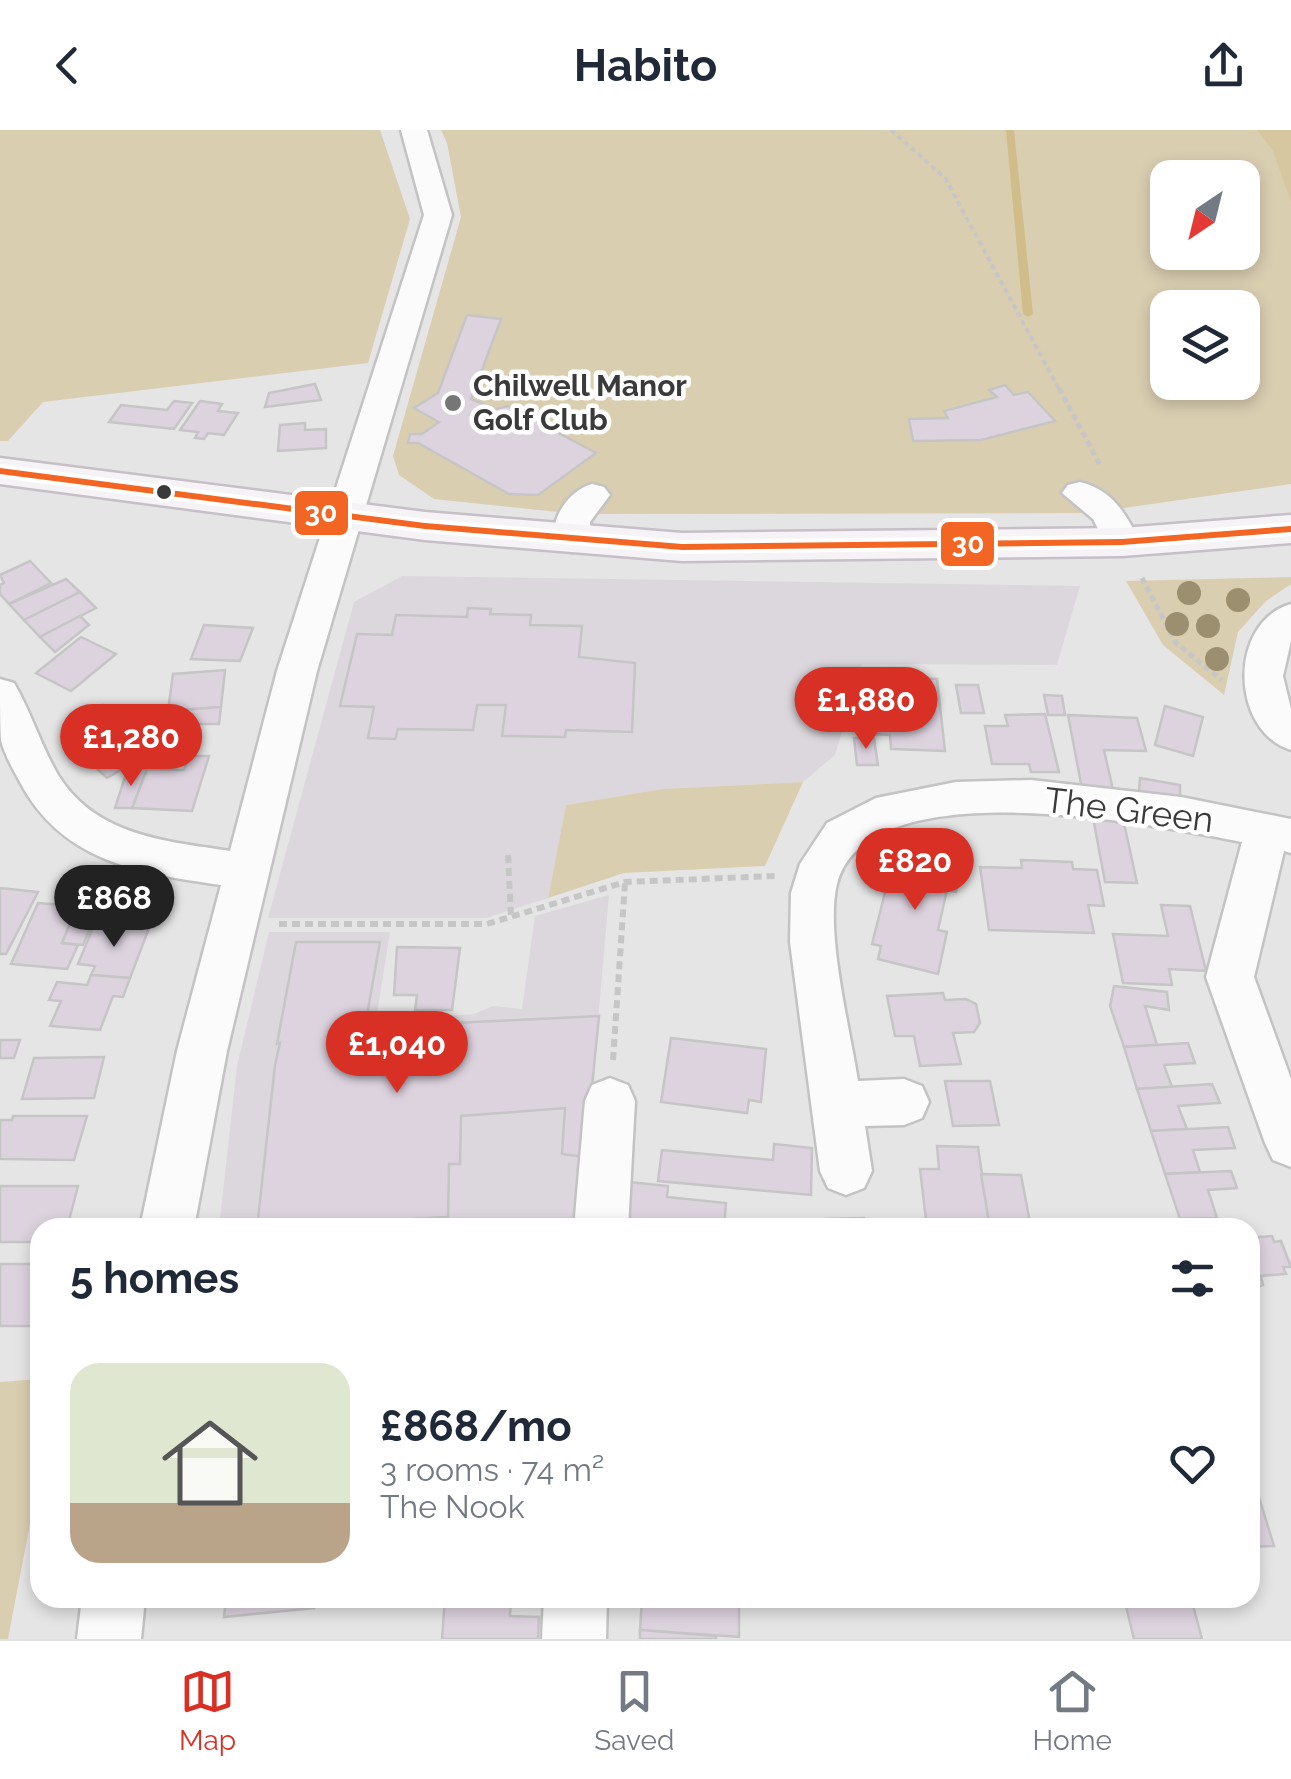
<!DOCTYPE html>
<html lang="en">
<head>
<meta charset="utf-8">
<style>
  body { margin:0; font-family:Raleway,sans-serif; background:#f2f2f3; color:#1f2937; height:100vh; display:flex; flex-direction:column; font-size:38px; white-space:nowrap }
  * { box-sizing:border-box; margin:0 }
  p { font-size:32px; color:#747a83 }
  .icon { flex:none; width:55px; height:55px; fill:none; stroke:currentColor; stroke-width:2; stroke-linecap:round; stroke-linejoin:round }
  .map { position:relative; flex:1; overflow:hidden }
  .panel { position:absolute; left:30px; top:1088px; width:1230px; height:390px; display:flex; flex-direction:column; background:#fff; border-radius:30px; box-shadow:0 5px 15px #0003 }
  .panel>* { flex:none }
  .needle { width:65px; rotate:215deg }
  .tools { position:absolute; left:1150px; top:30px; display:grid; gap:20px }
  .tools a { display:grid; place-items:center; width:110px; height:110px; border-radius:20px; background:#fff; box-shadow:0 5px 15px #0003; font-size:50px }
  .price { position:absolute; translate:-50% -85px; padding:0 22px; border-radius:35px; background:#d93025; color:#fff; font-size:32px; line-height:65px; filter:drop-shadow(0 2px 5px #0008) }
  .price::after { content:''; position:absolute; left:50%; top:60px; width:30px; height:22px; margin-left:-15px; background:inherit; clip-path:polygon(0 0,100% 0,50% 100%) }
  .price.selected { background:#222; color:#fff }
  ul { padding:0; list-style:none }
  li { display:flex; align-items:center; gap:30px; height:250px; padding:0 40px }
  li+li { border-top:2px solid #e0e1e3 }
  li span { display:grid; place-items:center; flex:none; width:280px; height:200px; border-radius:30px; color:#555 }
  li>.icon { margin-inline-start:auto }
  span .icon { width:120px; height:120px; fill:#fffc; stroke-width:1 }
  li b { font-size:42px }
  h2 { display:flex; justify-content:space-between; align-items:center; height:120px; padding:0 40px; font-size:42px }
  header { display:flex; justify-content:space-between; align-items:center; height:130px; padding:0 40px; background:#fff; font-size:45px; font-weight:700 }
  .tabs { display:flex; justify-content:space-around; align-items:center; height:140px; border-top:2px solid #e0e1e3; background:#fff; font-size:28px; color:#747a83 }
  .tabs a { display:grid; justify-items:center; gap:5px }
  .tabs .selected { color:#d93025 }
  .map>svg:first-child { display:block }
</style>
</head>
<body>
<header><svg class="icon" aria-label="back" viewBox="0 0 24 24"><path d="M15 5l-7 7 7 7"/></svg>Habito<svg class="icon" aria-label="share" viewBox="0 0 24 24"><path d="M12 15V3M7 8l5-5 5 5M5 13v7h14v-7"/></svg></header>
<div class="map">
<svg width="1291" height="1509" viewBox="0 0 1291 1509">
  <rect width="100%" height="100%" fill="#e6e5e6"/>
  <g fill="#dbd7dc">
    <polygon points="402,446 1080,456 1057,535 862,534 835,625 803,652 662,659 566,675 548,768 486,788 268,788 354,472"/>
    <polygon points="609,765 580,1097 219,1098 237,936 269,802 390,802 376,891 474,884 493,876 522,879 535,786"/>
  </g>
  <g fill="#daceb1" fill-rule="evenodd">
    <polygon points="0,0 380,0 410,89 368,233 43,272 8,311 0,311"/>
    <path d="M441,0h850v354l-202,29 -512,1 -143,-15 -35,-24 -6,-19 68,-239 -14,-74zM1168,48h74v74h-74zM1168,178h74v74h-74z"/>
    <polygon points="1291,447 1291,454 1266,471 1238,502 1224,565 1163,515 1126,451"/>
    <polygon points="803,652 765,736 624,743 548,768 566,675 662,659"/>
    <polygon points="40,1249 40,1341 8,1509 0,1509 0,1252"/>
  </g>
  <polygon fill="#d7c7a0" points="1257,0 1291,0 1291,72 1273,21"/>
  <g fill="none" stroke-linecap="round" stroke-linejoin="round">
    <polygon fill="#d1bd8a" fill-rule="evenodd" points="1006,0 1014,0 1033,184 1028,187 1023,184"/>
  </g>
  <g fill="#ddd3df" stroke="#c6c5c6" stroke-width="2.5">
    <polygon points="467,185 501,189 471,269 496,279 508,276 596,323 538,365 509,364 418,313 408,313 410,304 422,304 439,292 414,278 438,263"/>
    <polygon points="315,254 321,270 265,277 269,263"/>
    <polygon points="1005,255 1014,265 1028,262 1055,291 981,310 913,311 909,289 948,288 944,281 997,267 989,260"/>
    <polygon points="174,271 192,273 174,299 109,292 121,275 167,280"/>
    <polygon points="200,271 222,274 218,281 238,283 224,305 208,303 204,309 195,308 198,302 180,300"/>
    <polygon points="305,293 305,300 326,299 326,318 278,321 280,295"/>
    <polygon points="30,431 51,453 9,474 0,464 0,455 4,453 0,445"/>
    <polygon points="66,449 80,462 24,490 9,474"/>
    <polygon points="80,462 96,478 40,507 24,490"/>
    <polygon points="468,478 491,479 490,484 531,485 530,495 582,496 579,527 635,533 632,602 566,600 565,607 502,606 506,575 477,575 473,600 398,599 395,609 368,608 374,577 340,576 357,504 392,505 396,485 467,487"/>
    <polygon points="80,486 89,495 55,522 40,507"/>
    <polygon points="204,495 253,498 240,531 191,529"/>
    <polygon points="81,507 116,524 71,561 36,543"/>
    <polygon points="225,540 221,577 168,581 173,544"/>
    <polygon points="911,548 937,549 945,621 891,619 890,605 873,604 871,581 901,582 899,559 912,560"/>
    <polygon points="956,555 978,555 984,583 961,583"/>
    <polygon points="1044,565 1062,566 1065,585 1048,585"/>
    <polygon points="103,575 152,621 107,648 76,619 84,614 66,596"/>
    <polygon points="1165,576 1203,587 1193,626 1155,615"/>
    <polygon points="221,577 219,594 166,594 168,581"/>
    <polygon points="1045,584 1059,642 1031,642 1029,634 992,634 985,596 1008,596 1005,585"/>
    <polygon points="1068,585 1137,588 1146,621 1104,620 1113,660 1082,659"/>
    <polygon points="854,608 874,608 878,635 857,635"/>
    <polygon points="188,626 209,626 192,681 132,678 147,639 184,640"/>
    <polygon points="138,638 147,639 132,678 115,678 125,647"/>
    <polygon points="1140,648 1180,655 1180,669 1139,662"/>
    <polygon points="1092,682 1122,684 1137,753 1105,752"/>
    <polygon points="895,723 961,739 956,762 947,760 938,800 947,802 938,844 878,829 881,816 872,814"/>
    <polygon points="1021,730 1072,732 1073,739 1097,740 1104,776 1088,775 1094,803 989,800 980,737 1022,738"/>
    <polygon points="0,758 38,762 6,824 0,824"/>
    <polygon points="38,773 78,776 62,813 78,815 67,839 11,834"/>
    <polygon points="1161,775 1190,776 1206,841 1169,839 1172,855 1123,853 1113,804 1168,806"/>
    <polygon points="76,780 97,782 83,815 62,813"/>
    <polygon points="95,793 149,798 130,848 91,845 95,836 78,834"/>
    <polygon points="296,812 380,812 363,907 455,903 455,893 599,886 585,1027 562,1024 565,978 461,986 460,1034 449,1034 448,1087 413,1089 412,1098 384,1098 384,1091 257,1098 275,935 280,913 277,914"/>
    <polygon points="397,817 460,818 452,880 415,880 417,865 394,865"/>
    <polygon points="91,845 130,848 123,867 113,866 100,900 50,896 61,871 49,870 57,852 87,855"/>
    <polygon points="1114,856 1167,862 1169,880 1145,876 1157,915 1124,917 1110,876"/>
    <polygon points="943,863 945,870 966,869 976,874 980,893 974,902 953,903 961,934 920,936 914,906 895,906 887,866"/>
    <polygon points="671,908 766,919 761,972 749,970 747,983 661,972"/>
    <polygon points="0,910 20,910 14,928 0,928"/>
    <polygon points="1188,913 1195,933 1164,935 1172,957 1137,959 1124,917"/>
    <polygon points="104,927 94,968 22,969 34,928"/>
    <polygon points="945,951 990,951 999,995 953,996"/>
    <polygon points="1212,954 1220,973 1178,976 1187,999 1151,1001 1137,959"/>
    <polygon points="13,986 87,986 74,1030 0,1029 0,990 12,990"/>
    <polygon points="1228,997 1235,1018 1193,1020 1200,1042 1165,1044 1151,1001"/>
    <polygon points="774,1014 812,1018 811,1065 658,1051 662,1020 773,1030"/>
    <polygon points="937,1016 978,1017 990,1098 927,1098 920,1039 939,1039"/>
    <polygon points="1231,1041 1237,1058 1208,1060 1217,1088 1180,1089 1165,1044"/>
    <polygon points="981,1044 1021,1045 1031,1098 990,1098"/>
    <polygon points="629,1052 668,1056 667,1067 726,1073 724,1098 654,1098 623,1093"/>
    <polygon points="0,1056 78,1056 67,1098 40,1098 40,1112 0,1112"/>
    <polygon points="864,1088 865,1098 827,1098 826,1089"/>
    <polygon points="1217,1088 1221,1098 1183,1098 1180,1089"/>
    <polygon points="1272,1106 1274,1112 1281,1111 1291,1137 1283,1137 1286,1144 1261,1146 1263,1155 1250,1158 1250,1108"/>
    <rect x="0" y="1134" width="40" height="62"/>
    <polygon points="1250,1338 1274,1416 1250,1417"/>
    <polygon points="226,1468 315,1468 314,1478 224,1487"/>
    <polygon points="445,1468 511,1468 510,1486 539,1487 538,1509 442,1509"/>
    <polygon points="642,1468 739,1468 739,1507 640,1500"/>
    <polygon points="1124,1468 1191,1468 1202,1509 1134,1509"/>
    <polygon points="640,1500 716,1506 716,1509 640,1509"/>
  </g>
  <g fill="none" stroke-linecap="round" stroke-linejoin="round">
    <defs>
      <g id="minor">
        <path d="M401,0h26l25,85 -135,456 -90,380 -33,177h-54l37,-177 44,-166c-82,-12 -159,-23 -201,-103 -7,-13 -16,-28 -19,-42 -1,-18 -1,-42 -1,-61l14,4c17,29 27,63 44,92 38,61 107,66 172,76l47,-180 147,-456z"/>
        <path d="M1080,352c33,8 46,32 60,60l-5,8 -13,4 -13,-4 -16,-31 -31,-26 6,-8z"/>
        <path d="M592,354l12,3 6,8 -20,27v18l-5,8 -13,4 -13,-4c-15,-23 9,-58 33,-64z"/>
        <path d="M1291,474v37l-8,35 8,33v41c-61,-19 -63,-128 0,-146z"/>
        <path d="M1031,650l150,17 110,22v34l-7,-2 -30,126 37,102v88l-18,-7 -8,-17 -59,-166 36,-135c-84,-17 -375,-75 -405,42 -12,48 13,145 21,197l46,-2 18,7 7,16 -7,16 -18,7 -39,1 7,45 -8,17 -18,7 -18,-7 -8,-17 -30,-229 1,-49 9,-29 27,-41 49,-25 80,-16z"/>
        <polygon points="610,948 628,955 635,971 628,1098 574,1098 585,971 592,955"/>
        <polygon points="82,1468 145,1468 141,1509 77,1509"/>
        <polygon points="544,1468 607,1468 606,1509 542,1509"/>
      </g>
      <polygon id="major" points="0,328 425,382 682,403 1122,398 1291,385 1291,413 1122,426 682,431 425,410 0,354"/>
    </defs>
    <use href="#minor" stroke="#c4c3c4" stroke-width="5"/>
    <use href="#major" stroke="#c6bfc7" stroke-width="5"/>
    <polyline stroke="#c7c6c7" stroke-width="4" stroke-dasharray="5 4" stroke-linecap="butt" points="891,0 945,48 1060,261"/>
    <g stroke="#c7c6c7" stroke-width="5" stroke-dasharray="6 4" stroke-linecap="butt">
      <polyline points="1059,258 1100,335"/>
      <polyline points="1142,448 1176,513 1222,550"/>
    </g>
    <g stroke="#c7c6c7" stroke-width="6" stroke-dasharray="8 5" stroke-linecap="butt">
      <polyline points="508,725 511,787"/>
      <polyline points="279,794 487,794 625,752 775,746"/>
      <polyline points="613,930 625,753"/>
    </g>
    <use href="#minor" fill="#fbfbfb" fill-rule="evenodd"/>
    <use href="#major" fill="#f6f3f7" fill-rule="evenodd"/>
    <defs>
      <polygon id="bus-1" points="0,338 425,393 682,414 1122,409 1291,396 1291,402 1122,415 682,420 425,399 0,344"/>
    </defs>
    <use href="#bus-1" stroke="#fff" stroke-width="8"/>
    <use href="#bus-1" fill="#f26522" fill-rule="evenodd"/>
  </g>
  <g fill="#9b8f70">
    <circle cx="1189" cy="463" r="12"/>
    <circle cx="1238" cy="470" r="12"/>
    <circle cx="1177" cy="494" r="12"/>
    <circle cx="1208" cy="496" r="12"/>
    <circle cx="1217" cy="529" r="12"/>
  </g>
  <circle fill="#777677" stroke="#fff" stroke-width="4" cx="453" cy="273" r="10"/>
  <circle fill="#3b3a3b" stroke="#fff" stroke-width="4" cx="164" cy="362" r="9"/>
  <g text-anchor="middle" stroke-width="9" stroke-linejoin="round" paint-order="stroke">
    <g font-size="30" font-weight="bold" fill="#3b3a3b" stroke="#fff" text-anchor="start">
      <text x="473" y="266">Chilwell Manor<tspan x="473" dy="34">Golf Club</tspan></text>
    </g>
    <g font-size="35" fill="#3b3a3b" stroke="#fff">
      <text transform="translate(1129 680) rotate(7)" y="12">The Green</text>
    </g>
  </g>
  <g stroke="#fff" stroke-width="4">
    <rect x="293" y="359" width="57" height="48" rx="10" fill="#f26522"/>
    <rect x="939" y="390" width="57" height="48" rx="10" fill="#f26522"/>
  </g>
  <g font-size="28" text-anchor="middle" font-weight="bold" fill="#fff">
    <text x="321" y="392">30</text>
    <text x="968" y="423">30</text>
  </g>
</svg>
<div class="tools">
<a><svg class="needle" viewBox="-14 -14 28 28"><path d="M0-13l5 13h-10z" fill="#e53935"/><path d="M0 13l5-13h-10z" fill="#747a83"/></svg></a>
<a><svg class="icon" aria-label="layers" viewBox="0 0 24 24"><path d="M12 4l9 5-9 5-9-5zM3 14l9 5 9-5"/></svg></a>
</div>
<b class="price" style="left:866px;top:622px">£1,880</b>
<b class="price" style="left:131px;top:659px">£1,280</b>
<b class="price" style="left:915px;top:783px">£820</b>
<b class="price selected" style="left:114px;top:820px">£868</b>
<b class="price" style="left:397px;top:966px">£1,040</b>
<section class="panel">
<h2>5 homes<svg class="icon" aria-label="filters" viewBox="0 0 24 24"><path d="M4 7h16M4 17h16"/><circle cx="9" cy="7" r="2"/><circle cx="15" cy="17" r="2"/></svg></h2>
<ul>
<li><span style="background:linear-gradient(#dfe7d0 70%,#b9a48a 0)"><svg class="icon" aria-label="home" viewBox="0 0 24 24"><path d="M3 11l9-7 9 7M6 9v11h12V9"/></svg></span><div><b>£868/mo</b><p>3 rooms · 74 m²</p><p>The Nook</p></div><svg class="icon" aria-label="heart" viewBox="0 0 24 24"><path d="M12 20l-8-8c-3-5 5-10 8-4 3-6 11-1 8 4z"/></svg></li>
</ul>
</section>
</div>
<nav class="tabs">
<a class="selected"><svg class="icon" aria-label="map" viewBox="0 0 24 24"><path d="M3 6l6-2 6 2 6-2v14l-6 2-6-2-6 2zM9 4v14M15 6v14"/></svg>Map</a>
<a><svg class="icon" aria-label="saved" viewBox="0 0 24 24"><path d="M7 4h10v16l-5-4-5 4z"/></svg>Saved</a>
<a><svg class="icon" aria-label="home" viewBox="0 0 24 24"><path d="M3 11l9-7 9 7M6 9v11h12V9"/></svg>Home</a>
</nav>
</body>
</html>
